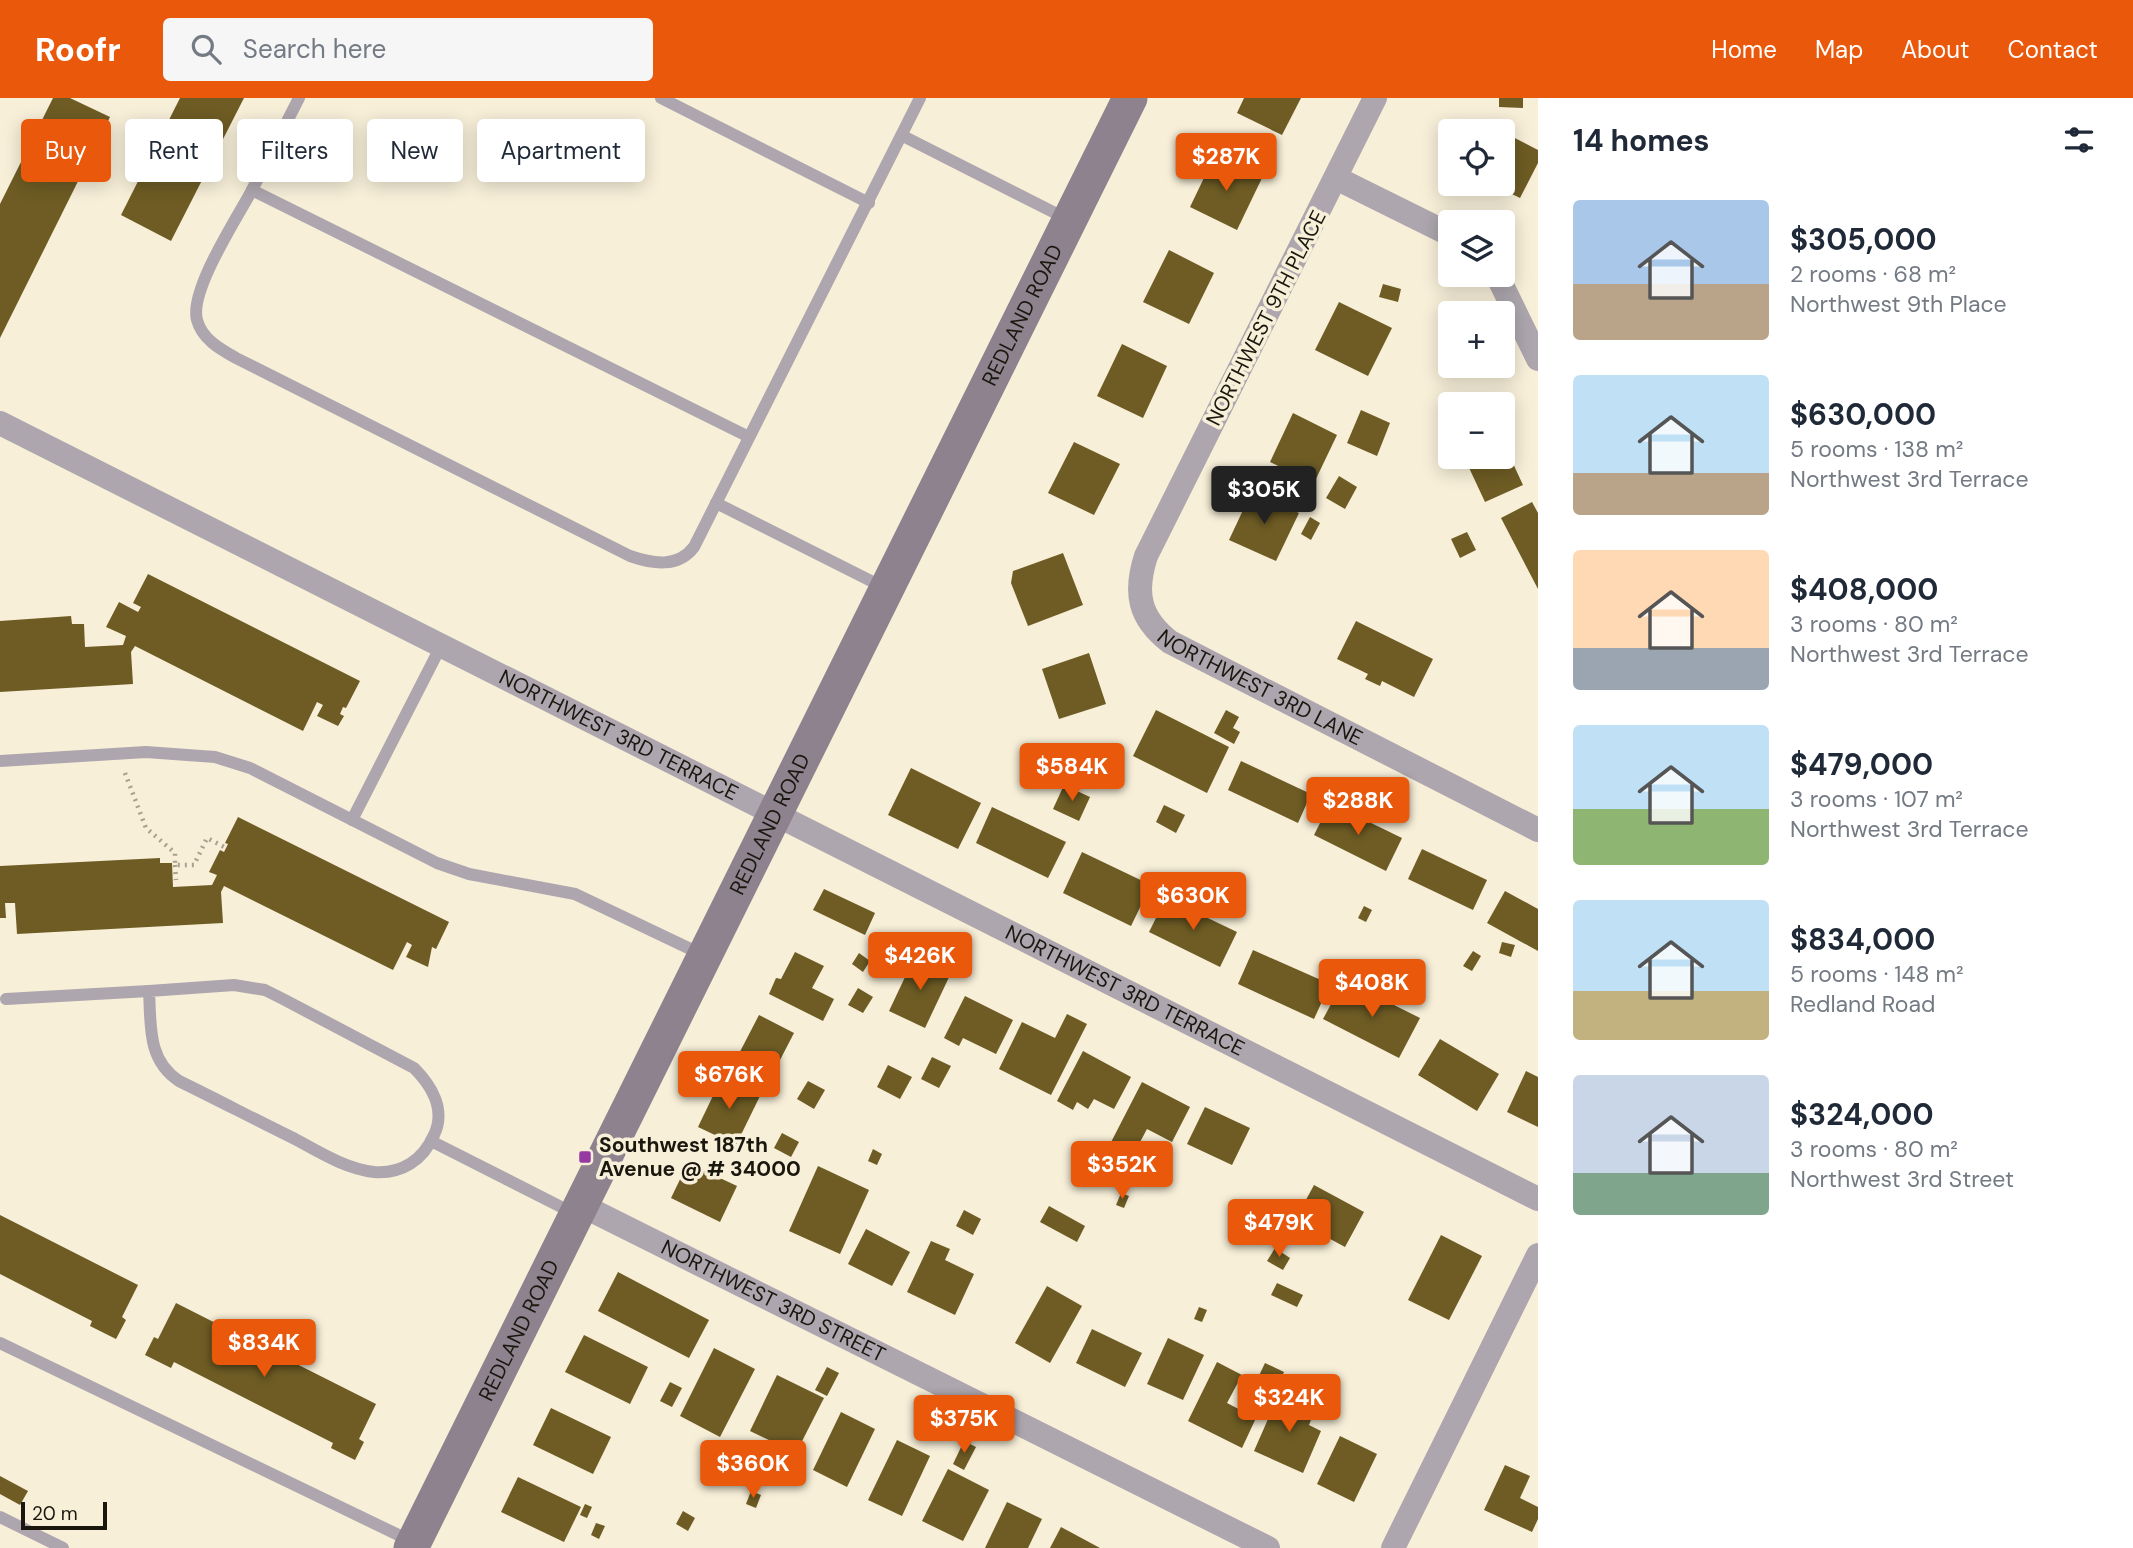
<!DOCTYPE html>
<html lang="en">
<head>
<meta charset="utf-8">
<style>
  body { margin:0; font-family:"DM Sans",sans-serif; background:#f6f6f7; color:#1f2937; height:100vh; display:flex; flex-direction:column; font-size:26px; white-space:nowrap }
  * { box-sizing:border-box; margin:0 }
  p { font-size:23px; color:#747a83 }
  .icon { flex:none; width:38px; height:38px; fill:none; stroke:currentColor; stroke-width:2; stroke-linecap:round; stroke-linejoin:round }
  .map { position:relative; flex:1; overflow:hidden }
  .details { display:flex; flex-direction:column; background:#fff; width:595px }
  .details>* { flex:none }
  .top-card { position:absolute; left:21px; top:21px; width:665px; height:63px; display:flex; gap:14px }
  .fabs { position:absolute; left:1438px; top:21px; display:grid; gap:14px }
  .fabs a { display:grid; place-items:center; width:77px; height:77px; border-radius:7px; background:#fff; box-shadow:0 4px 18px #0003; font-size:35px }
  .scale { position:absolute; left:21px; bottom:18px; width:86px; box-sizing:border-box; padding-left:7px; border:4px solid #1a170f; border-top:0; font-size:19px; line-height:24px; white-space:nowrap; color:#1a170f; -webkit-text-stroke:5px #f7efd8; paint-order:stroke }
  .price { position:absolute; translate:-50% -60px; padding:0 16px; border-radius:7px; background:#ea580c; color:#fff; font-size:23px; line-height:46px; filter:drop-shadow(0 2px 4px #0008) }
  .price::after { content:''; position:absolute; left:50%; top:42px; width:21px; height:16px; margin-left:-10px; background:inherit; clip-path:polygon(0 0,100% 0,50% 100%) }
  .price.selected { background:#222; color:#fff }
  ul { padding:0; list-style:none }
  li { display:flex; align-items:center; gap:21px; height:175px; padding:0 35px }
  li span { display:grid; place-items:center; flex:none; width:196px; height:140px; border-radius:7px; color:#555 }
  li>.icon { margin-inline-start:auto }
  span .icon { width:84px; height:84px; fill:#fffc; stroke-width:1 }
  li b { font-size:30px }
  h2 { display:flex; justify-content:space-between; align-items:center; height:84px; padding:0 35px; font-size:30px }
  .pill { padding:0 24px; border-radius:7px; background:#fff; box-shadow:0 4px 18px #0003; font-size:24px; line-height:63px }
  .pill.selected { background:#ea580c; color:#fff }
  header { display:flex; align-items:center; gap:42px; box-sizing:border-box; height:98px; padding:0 35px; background:#ea580c; color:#fff }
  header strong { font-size:33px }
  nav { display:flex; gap:38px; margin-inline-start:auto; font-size:24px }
  .search { width:490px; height:63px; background:#f6f6f7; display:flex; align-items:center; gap:18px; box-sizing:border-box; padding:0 24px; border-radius:7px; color:#747a83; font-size:26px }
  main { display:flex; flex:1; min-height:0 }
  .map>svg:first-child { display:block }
</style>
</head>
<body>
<header>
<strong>Roofr</strong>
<div class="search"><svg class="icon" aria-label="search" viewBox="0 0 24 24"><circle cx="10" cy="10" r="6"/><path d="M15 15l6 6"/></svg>Search here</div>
<nav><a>Home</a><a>Map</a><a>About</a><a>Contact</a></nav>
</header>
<main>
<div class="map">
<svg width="1538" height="1450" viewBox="0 0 1538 1450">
  <rect width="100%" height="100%" fill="#f7efd8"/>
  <g fill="#6e5c24">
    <polygon points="53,0 70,0 110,19 0,240 0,106"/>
    <polygon points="180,0 244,0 171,143 121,117"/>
    <polygon points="1244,0 1301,0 1282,37 1237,15"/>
    <polygon points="1499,0 1523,0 1523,10 1499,9"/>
    <polygon points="1503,34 1538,52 1538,65 1520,100 1492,86 1503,86"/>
    <polygon points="1215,57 1262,80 1237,132 1190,109"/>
    <polygon points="1169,152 1214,175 1189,226 1143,204"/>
    <polygon points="1383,186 1401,191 1398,204 1379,199"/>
    <polygon points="1339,204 1392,230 1368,278 1315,252"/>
    <polygon points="1122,246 1167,268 1143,320 1097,298"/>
    <polygon points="1361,312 1390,325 1377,358 1347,345"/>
    <polygon points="1293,315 1337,337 1314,385 1270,364"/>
    <polygon points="1074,344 1120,366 1094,417 1048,395"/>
    <polygon points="1503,344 1523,387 1485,404 1464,359 1503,359"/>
    <polygon points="1339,378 1357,389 1345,411 1326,400"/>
    <polygon points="1252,393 1299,415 1276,463 1229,442"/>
    <polygon points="1532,404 1538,415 1538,491 1501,420"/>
    <polygon points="1310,419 1320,425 1311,442 1301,436"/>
    <polygon points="1467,434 1476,452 1460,460 1451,441"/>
    <polygon points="1063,455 1083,507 1028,528 1011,485 1013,473"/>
    <polygon points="148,476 360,583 346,610 343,609 340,616 344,618 338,628 317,618 323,607 317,604 303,633 135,548 131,554 133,586 0,594 0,523 71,518 72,526 84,526 85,549 123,547 126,538 106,529 119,504 138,514 141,509 133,505"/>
    <polygon points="1356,523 1433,561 1414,599 1382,583 1380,588 1365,581 1368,576 1337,561"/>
    <polygon points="1089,555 1106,606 1059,621 1042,571"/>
    <polygon points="1156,612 1229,649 1207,695 1133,658"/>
    <polygon points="1226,612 1239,619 1233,630 1240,634 1234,646 1214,635"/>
    <polygon points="1241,663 1311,696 1298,725 1228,692"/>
    <polygon points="911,670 981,705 958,751 888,717"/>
    <polygon points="1064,687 1090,699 1079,723 1053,711"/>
    <polygon points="1330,705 1402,740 1386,773 1314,737"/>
    <polygon points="1164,707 1185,717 1176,735 1156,724"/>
    <polygon points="992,709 1066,744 1048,780 976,745"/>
    <polygon points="238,719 449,824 436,851 432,849 428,869 406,859 412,847 407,844 393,872 224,788 221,794 223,825 17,836 15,805 5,805 6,820 0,820 0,768 160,760 160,765 172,765 173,789 212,787 217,777 209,774 220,752 224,754 228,746 225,745"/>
    <polygon points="1422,751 1487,782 1473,812 1408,781"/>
    <polygon points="1082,754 1151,787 1131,828 1063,795"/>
    <polygon points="824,791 875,815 865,837 813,812"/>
    <polygon points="1505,793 1538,811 1538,853 1487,825"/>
    <polygon points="1166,800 1237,834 1220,869 1149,834"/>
    <polygon points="1364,808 1372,812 1366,824 1358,820"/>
    <polygon points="1502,844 1515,847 1511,859 1499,855"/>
    <polygon points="1253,852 1330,886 1314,921 1238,886"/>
    <polygon points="1473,853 1481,858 1472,873 1463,868"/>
    <polygon points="795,854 824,868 812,890 834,901 823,923 769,896 776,880 781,881"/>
    <polygon points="859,855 870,863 863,874 852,866"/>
    <polygon points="915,858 951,875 925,930 889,913"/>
    <polygon points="1344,882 1420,920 1399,960 1323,921"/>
    <polygon points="858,890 873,899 863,915 848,907"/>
    <polygon points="965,898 1013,922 996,956 963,940 959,948 944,940"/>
    <polygon points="1067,916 1087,926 1051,997 999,971 1022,924 1055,940"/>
    <polygon points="759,917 794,935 766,989 731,971"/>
    <polygon points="1440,941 1499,976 1477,1013 1418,977"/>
    <polygon points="1083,953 1131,979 1114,1011 1094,1001 1088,1011 1077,1004 1073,1012 1057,1003"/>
    <polygon points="932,959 951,968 939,990 921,981"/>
    <polygon points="888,967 912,979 900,1001 877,989"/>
    <polygon points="1526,973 1538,979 1538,1029 1507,1014"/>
    <polygon points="722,979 760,998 736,1047 698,1029"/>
    <polygon points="808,983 825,992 814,1011 797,1001"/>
    <polygon points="1142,984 1190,1009 1172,1044 1147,1031 1131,1061 1108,1050"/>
    <polygon points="1205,1009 1250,1030 1232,1067 1187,1046"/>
    <polygon points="782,1035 799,1044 791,1059 774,1050"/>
    <polygon points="873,1051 882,1056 877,1067 868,1063"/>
    <polygon points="688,1065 737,1088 720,1124 671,1100"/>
    <polygon points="818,1068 869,1092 840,1156 789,1133"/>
    <polygon points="1314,1087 1364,1114 1345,1149 1295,1122"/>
    <polygon points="1121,1095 1129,1098 1124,1110 1116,1107"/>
    <polygon points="1049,1108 1085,1128 1077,1144 1040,1124"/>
    <polygon points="964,1112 981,1121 973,1137 956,1128"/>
    <polygon points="0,1117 138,1187 122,1219 126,1222 116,1241 90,1228 92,1223 0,1176"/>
    <polygon points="866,1131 910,1154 892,1188 848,1166"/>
    <polygon points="1441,1137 1482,1158 1449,1222 1408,1202"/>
    <polygon points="931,1143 950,1151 945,1162 974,1176 955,1217 907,1194"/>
    <polygon points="1275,1150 1290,1160 1283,1172 1267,1163"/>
    <polygon points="618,1174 709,1222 689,1260 598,1213"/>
    <polygon points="1277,1185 1303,1197 1297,1209 1271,1197"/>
    <polygon points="1047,1188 1082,1208 1050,1265 1015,1245"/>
    <polygon points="176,1205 376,1306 359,1341 364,1344 355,1362 331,1350 333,1345 174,1264 171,1270 145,1257 154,1239 158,1241"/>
    <polygon points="1199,1209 1207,1212 1202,1224 1194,1221"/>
    <polygon points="1092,1231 1142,1255 1125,1289 1076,1265"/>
    <polygon points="584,1237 648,1269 630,1306 565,1274"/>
    <polygon points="1168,1240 1204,1257 1183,1302 1147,1286"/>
    <polygon points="714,1250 755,1271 720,1339 680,1318"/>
    <polygon points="1217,1264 1242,1277 1227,1305 1256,1320 1242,1350 1188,1323"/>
    <polygon points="1265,1265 1284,1274 1274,1295 1255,1286"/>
    <polygon points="827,1269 839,1275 827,1298 815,1292"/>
    <polygon points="777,1277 824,1300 796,1355 750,1333"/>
    <polygon points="670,1284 682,1290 672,1309 660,1303"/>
    <polygon points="1279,1296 1315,1312 1309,1327 1321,1333 1303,1375 1254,1353"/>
    <polygon points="551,1310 611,1339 593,1376 533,1347"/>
    <polygon points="841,1314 875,1331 847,1389 813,1372"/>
    <polygon points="1340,1338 1377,1356 1354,1404 1317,1386"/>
    <polygon points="897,1342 930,1358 902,1418 868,1402"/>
    <polygon points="964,1343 976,1349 964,1372 953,1366"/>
    <polygon points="1505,1367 1530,1378 1520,1400 1538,1409 1538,1421 1532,1434 1484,1412"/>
    <polygon points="948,1371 989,1392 963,1443 922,1423"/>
    <polygon points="0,1378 28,1393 20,1407 0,1396"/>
    <polygon points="518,1379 581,1409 564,1444 501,1414"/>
    <polygon points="751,1393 761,1397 756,1410 746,1406"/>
    <polygon points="1007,1404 1042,1421 1028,1450 985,1450"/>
    <polygon points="585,1406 592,1409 587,1420 580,1417"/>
    <polygon points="683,1413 695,1420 688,1433 676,1426"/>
    <polygon points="596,1425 605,1428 599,1441 591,1437"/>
    <polygon points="1061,1429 1100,1450 1050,1450"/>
  </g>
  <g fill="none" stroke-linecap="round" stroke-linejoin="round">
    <g stroke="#a7a18f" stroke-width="4.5" stroke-dasharray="2 5" stroke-linecap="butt">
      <polyline points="125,675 146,730 175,755 175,767 194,767 207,740 226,750"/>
      <polyline points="175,767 176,782"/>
    </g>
    <g stroke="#ada6ae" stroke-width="12">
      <polyline points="661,0 869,105"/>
      <polyline points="903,38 1067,121"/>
      <polyline points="252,92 299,0"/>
      <path d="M749,339l-497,-247c-15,28 -63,101 -55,130 5,19 23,29 39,38l394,198c23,8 48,12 64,-9l226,-449"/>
      <polyline points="716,405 885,490"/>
      <polyline points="0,663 146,654 215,659 250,670 437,765 469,776 575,796 703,857"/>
      <polyline points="352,722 441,548"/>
      <path d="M234,887l31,5 18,9 131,69c18,18 32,42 20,67 -11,25 -32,39 -60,37 -28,-3 -55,-20 -79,-33 -39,-19 -77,-39 -116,-58 -32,-21 -28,-56 -30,-90z"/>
      <polyline points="6,901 149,893"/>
      <polyline points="431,1043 573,1115"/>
      <polyline points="0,1245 413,1444"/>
      <polyline points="0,1419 63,1450"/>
    </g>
    <g stroke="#ada6ae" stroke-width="24">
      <path id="s1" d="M1375,0l-229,458c-12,37 -7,62 24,86l368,188"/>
      <polyline points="1336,80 1451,137"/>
      <polyline points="1497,177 1538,261"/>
      <path id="s2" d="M0,325l1538,776"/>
      <path id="s3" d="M581,1107l687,343"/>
      <polyline points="1393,1450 1538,1157"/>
    </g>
    <path stroke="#8d828e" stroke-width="35" id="s4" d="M411,1450l719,-1450"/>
  </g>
  <rect fill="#9739a2" stroke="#f7efd8" stroke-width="2.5" x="578" y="1052" width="14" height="14" rx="3.5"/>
  <g text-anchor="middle" stroke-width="7" stroke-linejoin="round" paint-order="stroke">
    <g font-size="21" fill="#1a170f" stroke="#f7efd8">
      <text dy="7" stroke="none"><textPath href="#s4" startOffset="1376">REDLAND ROAD</textPath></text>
      <text transform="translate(1266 220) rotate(-63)" y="7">NORTHWEST 9TH PLACE</text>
      <text dy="7" stroke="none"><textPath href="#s1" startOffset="710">NORTHWEST 3RD LANE</textPath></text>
      <text dy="7" stroke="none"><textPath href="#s2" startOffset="693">NORTHWEST 3RD TERRACE</textPath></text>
      <text dy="7" stroke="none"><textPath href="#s4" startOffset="808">REDLAND ROAD</textPath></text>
      <text dy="7" stroke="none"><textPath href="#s2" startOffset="1260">NORTHWEST 3RD TERRACE</textPath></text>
      <text dy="7" stroke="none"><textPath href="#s3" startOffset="215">NORTHWEST 3RD STREET</textPath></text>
      <text dy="7" stroke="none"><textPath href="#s4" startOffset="243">REDLAND ROAD</textPath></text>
    </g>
    <g font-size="21" font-weight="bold" fill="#1a170f" stroke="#f7efd8" text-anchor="start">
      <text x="599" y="1054">Southwest 187th<tspan x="599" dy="24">Avenue @ # 34000</tspan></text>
    </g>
  </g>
</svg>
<div class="fabs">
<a><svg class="icon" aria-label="locate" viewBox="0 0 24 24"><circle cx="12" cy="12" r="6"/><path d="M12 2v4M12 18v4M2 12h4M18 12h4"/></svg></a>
<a><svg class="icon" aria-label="layers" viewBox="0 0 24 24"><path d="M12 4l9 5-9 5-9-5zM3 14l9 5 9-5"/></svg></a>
<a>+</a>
<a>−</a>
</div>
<div class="scale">20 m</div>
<b class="price" style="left:1226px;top:95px">$287K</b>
<b class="price selected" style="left:1264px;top:428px">$305K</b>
<b class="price" style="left:1072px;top:705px">$584K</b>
<b class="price" style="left:1358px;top:739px">$288K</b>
<b class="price" style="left:1193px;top:834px">$630K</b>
<b class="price" style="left:920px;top:894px">$426K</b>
<b class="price" style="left:1372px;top:921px">$408K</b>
<b class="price" style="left:729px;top:1013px">$676K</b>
<b class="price" style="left:1122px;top:1103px">$352K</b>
<b class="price" style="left:1279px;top:1161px">$479K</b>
<b class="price" style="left:264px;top:1281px">$834K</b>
<b class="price" style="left:1289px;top:1336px">$324K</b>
<b class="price" style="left:964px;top:1357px">$375K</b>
<b class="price" style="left:753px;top:1402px">$360K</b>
<div class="top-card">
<a class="pill selected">Buy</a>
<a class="pill">Rent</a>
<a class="pill">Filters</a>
<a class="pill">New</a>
<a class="pill">Apartment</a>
</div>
</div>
<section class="details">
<h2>14 homes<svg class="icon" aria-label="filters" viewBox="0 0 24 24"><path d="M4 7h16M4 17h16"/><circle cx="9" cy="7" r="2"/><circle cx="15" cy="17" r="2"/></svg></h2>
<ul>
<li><span style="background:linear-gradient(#a9c7e8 60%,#b9a48a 0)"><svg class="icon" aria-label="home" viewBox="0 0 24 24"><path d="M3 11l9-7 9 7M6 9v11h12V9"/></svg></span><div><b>$305,000</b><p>2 rooms · 68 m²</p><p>Northwest 9th Place</p></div></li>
<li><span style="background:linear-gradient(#bfe0f5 70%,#b9a48a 0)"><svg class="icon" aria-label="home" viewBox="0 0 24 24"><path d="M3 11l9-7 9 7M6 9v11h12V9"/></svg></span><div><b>$630,000</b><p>5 rooms · 138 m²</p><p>Northwest 3rd Terrace</p></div></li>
<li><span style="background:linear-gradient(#ffd9b3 70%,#9aa5b1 0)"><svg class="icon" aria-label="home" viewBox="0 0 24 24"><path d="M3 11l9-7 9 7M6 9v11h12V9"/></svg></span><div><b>$408,000</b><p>3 rooms · 80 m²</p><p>Northwest 3rd Terrace</p></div></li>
<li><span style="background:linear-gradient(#bfe0f5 60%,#8fb573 0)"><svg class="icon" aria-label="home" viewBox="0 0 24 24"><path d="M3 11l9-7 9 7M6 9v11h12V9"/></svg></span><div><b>$479,000</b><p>3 rooms · 107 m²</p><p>Northwest 3rd Terrace</p></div></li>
<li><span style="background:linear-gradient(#bfe0f5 65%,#c2b280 0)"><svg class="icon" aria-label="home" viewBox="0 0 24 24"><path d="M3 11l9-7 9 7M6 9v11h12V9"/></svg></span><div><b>$834,000</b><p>5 rooms · 148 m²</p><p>Redland Road</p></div></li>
<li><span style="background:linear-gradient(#c9d6e8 70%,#7fa58c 0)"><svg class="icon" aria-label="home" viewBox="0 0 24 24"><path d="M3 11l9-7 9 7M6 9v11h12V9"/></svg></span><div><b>$324,000</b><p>3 rooms · 80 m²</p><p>Northwest 3rd Street</p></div></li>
</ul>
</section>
</main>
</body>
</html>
